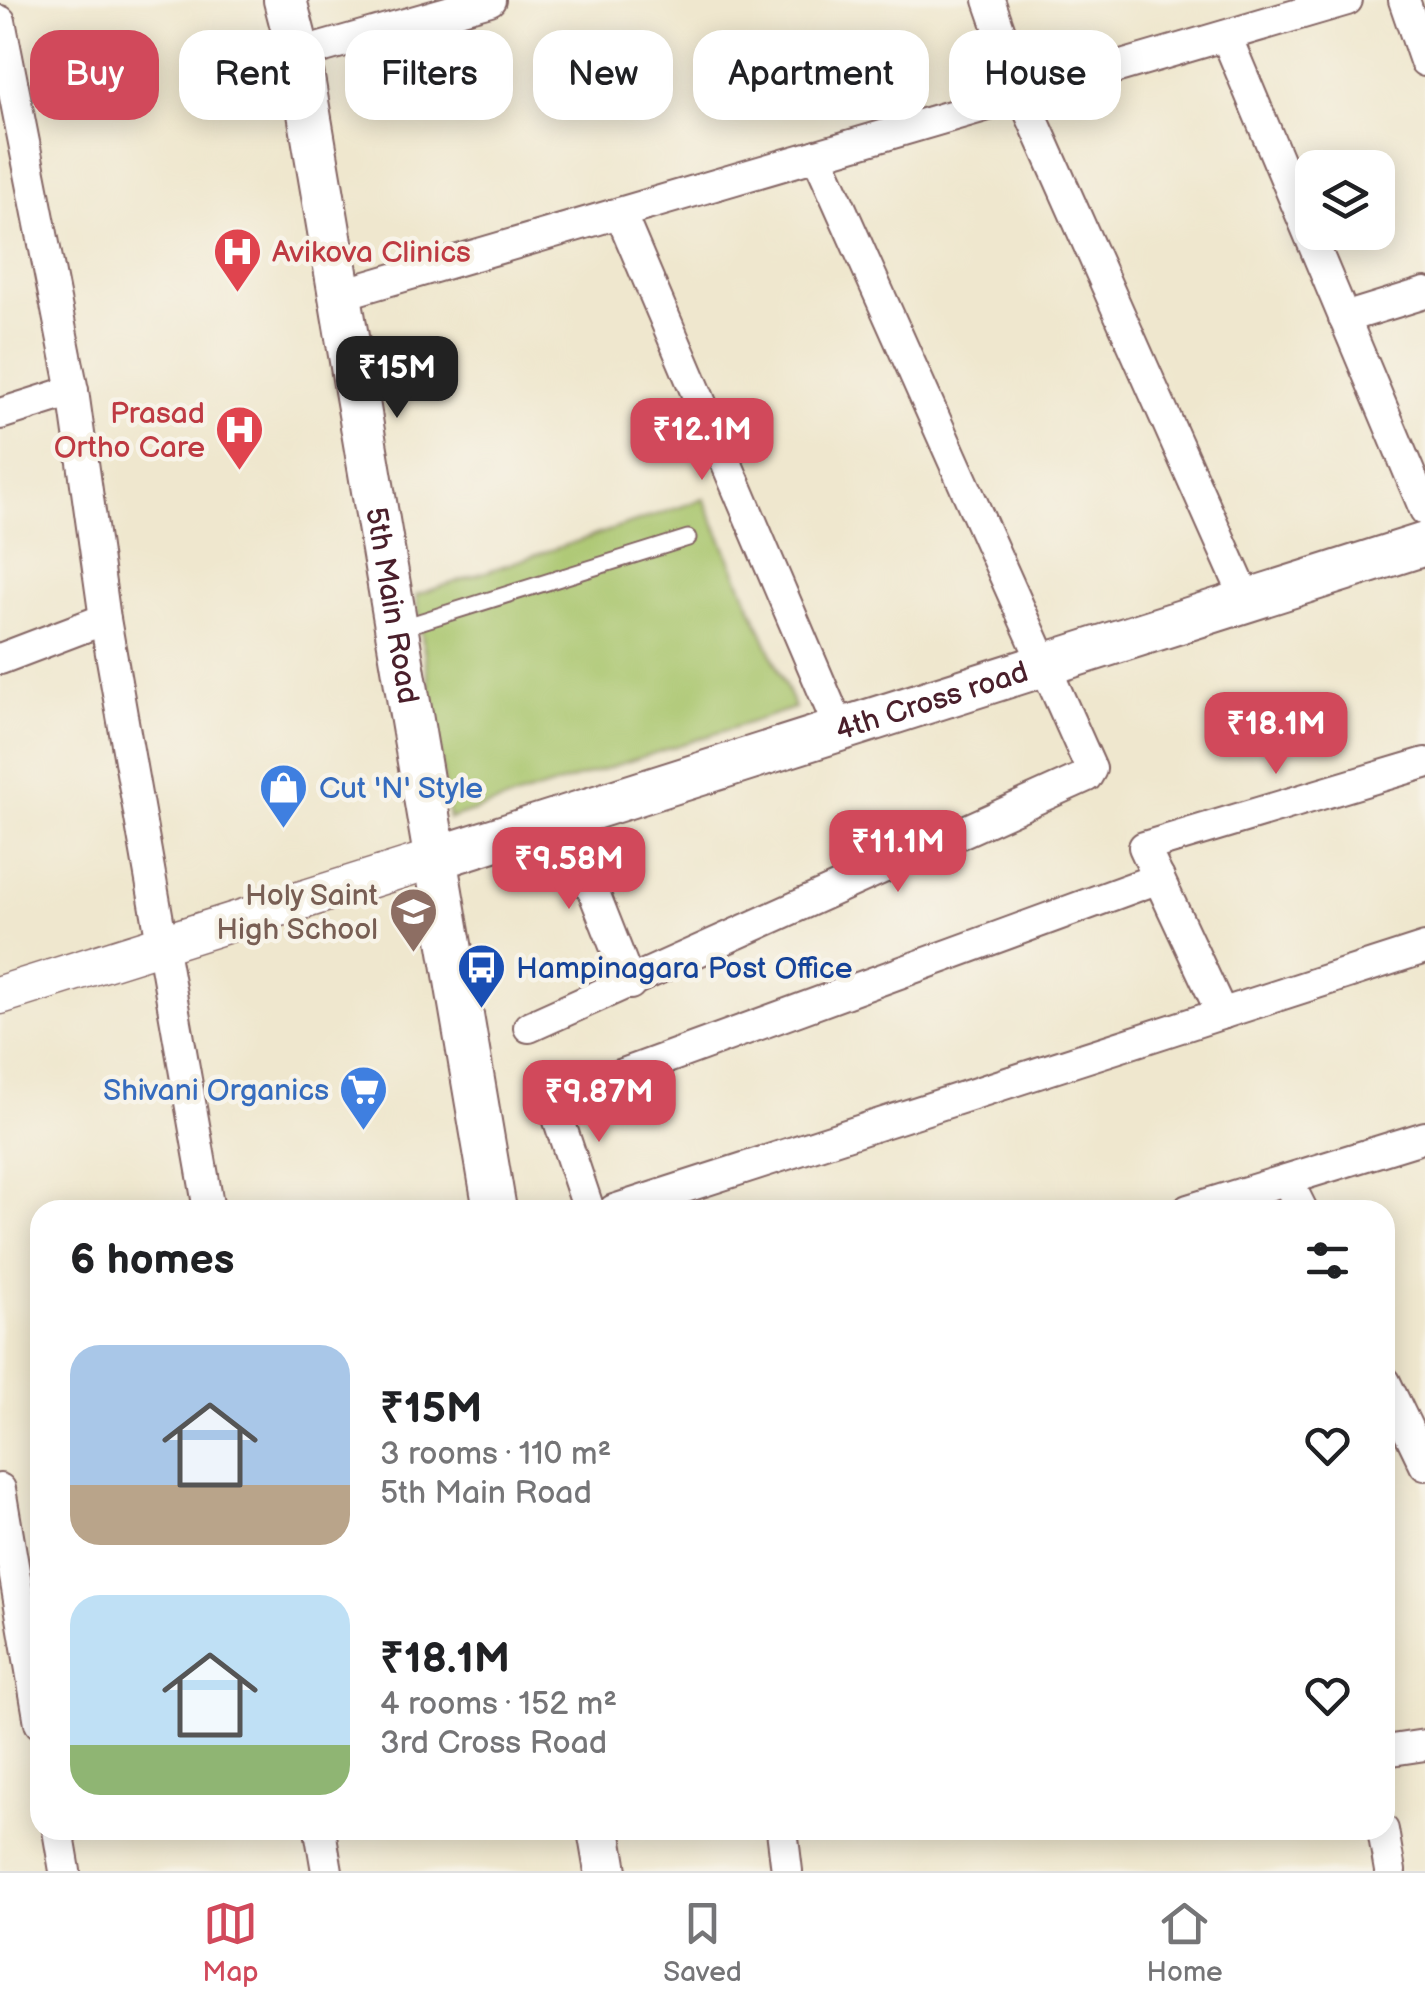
<!DOCTYPE html>
<html lang="en">
<head>
<meta charset="utf-8">
<style>
  body { margin:0; font-family:"Balsamiq Sans",sans-serif; background:#f2f2f2; color:#202124; height:100vh; display:flex; flex-direction:column; font-size:38px; white-space:nowrap }
  * { box-sizing:border-box; margin:0 }
  p { font-size:32px; color:#757577 }
  .icon { flex:none; width:55px; height:55px; fill:none; stroke:currentColor; stroke-width:2; stroke-linecap:round; stroke-linejoin:round }
  .map { position:relative; flex:1; overflow:hidden }
  .drawer { position:absolute; left:30px; top:1200px; width:1365px; height:640px; display:flex; flex-direction:column; background:#fff; border-radius:30px; box-shadow:0 5px 25px #0003 }
  .drawer>* { flex:none }
  .guide { position:absolute; left:30px; top:30px; width:1365px; height:90px; display:flex; gap:20px }
  .tools { position:absolute; left:1295px; top:150px; display:grid; gap:20px }
  .tools a { display:grid; place-items:center; width:100px; height:100px; border-radius:20px; background:#fff; box-shadow:0 5px 25px #0003; font-size:50px }
  .price { position:absolute; translate:-50% -85px; padding:0 22px; border-radius:20px; background:#d1495b; color:#fff; font-size:32px; line-height:65px; filter:drop-shadow(0 2px 5px #0008) }
  .price::after { content:''; position:absolute; left:50%; top:60px; width:30px; height:22px; margin-left:-15px; background:inherit; clip-path:polygon(0 0,100% 0,50% 100%) }
  .price.current { background:#222; color:#fff }
  ul { padding:0; list-style:none }
  li { display:flex; align-items:center; gap:30px; height:250px; padding:0 40px }
  li span { display:grid; place-items:center; flex:none; width:280px; height:200px; border-radius:30px; color:#555 }
  li>.icon { margin-inline-start:auto }
  span .icon { width:120px; height:120px; fill:#fffc; stroke-width:1 }
  li b { font-size:42px }
  h2 { display:flex; justify-content:space-between; align-items:center; height:120px; padding:0 40px; font-size:42px }
  .pill { padding:0 35px; border-radius:30px; background:#fff; box-shadow:0 5px 25px #0003; font-size:35px; line-height:90px }
  .pill.current { background:#d1495b; color:#fff }
  .dock { display:flex; justify-content:space-around; align-items:center; height:140px; border-top:2px solid #e0e0e0; background:#fff; font-size:28px; color:#757577 }
  .dock a { display:grid; justify-items:center; gap:5px }
  .dock .current { color:#d1495b }
  .map>svg:first-child { display:block }
</style>
</head>
<body>
<div class="map">
<svg width="1425" height="1871" viewBox="0 0 1425 1871">
  <rect width="100%" height="100%" fill="#f7f3e8"/>
  <filter id="ink" filterUnits="userSpaceOnUse"><feTurbulence type="fractalNoise" baseFrequency=".01" numOctaves="2"/><feDisplacementMap in="SourceGraphic" scale="20" xChannelSelector="R" yChannelSelector="G"/><feConvolveMatrix kernelMatrix="1 2 1 2 8 2 1 2 1" color-interpolation-filters="sRGB"/></filter>
  <filter id="wash" filterUnits="userSpaceOnUse"><feTurbulence type="fractalNoise" baseFrequency=".0048" numOctaves="4" result="noise"/><feDisplacementMap in="SourceGraphic" scale="40" xChannelSelector="R" yChannelSelector="G"/><feGaussianBlur stdDeviation="2.25" result="paint"/><feColorMatrix in="noise" values="0 0 0 0 0 0 0 0 0 0 0 0 0 0 0 0 0 1.4 0 .05"/><feComposite in="paint" operator="in"/></filter>
  <g filter="url(#wash)">
    <rect width="100%" height="100%" fill="#efe7ce"/>
    <polygon fill="#a8c56c" stroke="#79724c" stroke-width="2.5" points="704,499 795,708 449,819 416,595"/>
  </g>
  <g filter="url(#ink)">
    <g fill="none" stroke-linecap="round" stroke-linejoin="round">
      <defs>
        <polyline id="service" points="400,628 688,538"/>
        <g id="minor">
          <polyline points="989,0 1022,95 1247,601"/>
          <polyline points="1404,0 1425,61"/>
          <polyline points="0,21 73,391 105,619 209,1210"/>
          <polyline points="1226,36 1425,510"/>
          <polyline points="299,54 490,0"/>
          <polyline points="620,213 840,730"/>
          <polyline points="339,295 1347,0"/>
          <polyline points="1344,318 1425,293"/>
          <polyline points="0,414 73,391"/>
          <polyline points="0,659 105,619"/>
          <polyline points="564,817 630,984"/>
          <polyline points="1222,1014 1144,847 1425,763"/>
          <polyline points="529,1027 1087,776 1091,769 817,155"/>
          <polyline points="1287,1180 1302,1210"/>
          <polyline points="589,1210 552,1100 1159,878"/>
          <polyline points="614,1210 1425,948"/>
          <polyline points="1188,1210 1425,1137"/>
          <polyline points="1385,1382 1425,1465"/>
          <polyline points="0,1489 40,1723"/>
          <polyline points="1385,1751 1425,1745"/>
          <polyline points="58,1830 65,1871"/>
          <polyline points="320,1830 327,1871"/>
          <polyline points="782,1830 787,1871"/>
          <polyline points="1383,1830 1390,1871"/>
        </g>
        <polyline id="tertiary" points="0,995 436,858"/>
        <g id="secondary">
          <path id="s1" d="M285,0l14,54 196,1156"/>
          <path id="s2" d="M436,858l989,-314"/>
          <polyline points="599,1830 606,1871"/>
        </g>
      </defs>
      <use href="#service" stroke="#846564" stroke-width="19"/>
      <use href="#minor" stroke="#846564" stroke-width="34"/>
      <use href="#tertiary" stroke="#846564" stroke-width="41"/>
      <use href="#secondary" stroke="#846564" stroke-width="46"/>
      <use href="#service" stroke="#fff" stroke-width="15"/>
      <use href="#minor" stroke="#fff" stroke-width="30"/>
      <use href="#tertiary" stroke="#fff" stroke-width="38"/>
      <use href="#secondary" stroke="#fff" stroke-width="42"/>
    </g>
  </g>
  <defs>
    <symbol id="hospital-pin" viewBox="-11 -11 22 30"><path d="M0 17L-7.5 6A9.5 9.5 0 1 1 7.5 6Z" fill="#e0444e" stroke="#f7f3e8"/><path d="M-5-5h3v3.5h4V-5h3V5h-3V1.5h-4V5h-3Z" fill="#fff"/></symbol>
    <symbol id="shop-pin" viewBox="-11 -11 22 30"><path d="M0 17L-7.5 6A9.5 9.5 0 1 1 7.5 6Z" fill="#3f7fe0" stroke="#f7f3e8"/><path d="M-5-2.5h2.3a2.7 3.5 0 0 1 5.4 0H5L5.5 6h-11ZM-1.5-2.5h3a1.5 2.3 0 0 0-3 0Z" fill="#fff"/></symbol>
    <symbol id="school-pin" viewBox="-11 -11 22 30"><path d="M0 17L-7.5 6A9.5 9.5 0 1 1 7.5 6Z" fill="#8d6e63" stroke="#f7f3e8"/><path d="M0-5L7-2L0 1L-7-2ZM-4 1L0 2.5L4 1V4Q0 6-4 4Z" fill="#fff"/></symbol>
    <symbol id="bus-pin" viewBox="-11 -11 22 30"><path d="M0 17L-7.5 6A9.5 9.5 0 1 1 7.5 6Z" fill="#1a4fb4" stroke="#f7f3e8"/><path d="M-5-6H5V4H4V6H2V4H-2V6H-4V4H-5ZM-3.5-4V0h7V-4ZM-3.5 1.2v1.5H-2V1.2ZM2 1.2v1.5H3.5V1.2Z" fill="#fff"/></symbol>
    <symbol id="supermarket-pin" viewBox="-11 -11 22 30"><path d="M0 17L-7.5 6A9.5 9.5 0 1 1 7.5 6Z" fill="#3f7fe0" stroke="#f7f3e8"/><path d="M-6-5.5h2.5l.6 2H6L4.5 2H-2.5L-4.4-4H-6ZM-1.5 3.2a1.3 1.3 0 1 0 .1 0ZM3 3.2a1.3 1.3 0 1 0 .1 0Z" fill="#fff"/></symbol>
  </defs>
  <g fill-rule="evenodd">
    <use href="#hospital-pin" x="210" y="224" width="55" height="75"/>
    <use href="#hospital-pin" x="212" y="402" width="55" height="75"/>
    <use href="#shop-pin" x="256" y="760" width="55" height="75"/>
    <use href="#school-pin" x="386" y="884" width="55" height="75"/>
    <use href="#bus-pin" x="454" y="940" width="55" height="75"/>
    <use href="#supermarket-pin" x="336" y="1062" width="55" height="75"/>
  </g>
  <g text-anchor="middle" stroke-width="9" stroke-linejoin="round" paint-order="stroke">
    <g font-size="30" fill="#be3a42" stroke="#f7f3e8" text-anchor="start">
      <text x="272" y="262">Avikova Clinics</text>
      <text x="205" y="423" text-anchor="end">Prasad<tspan x="205" dy="34">Ortho Care</tspan></text>
    </g>
    <g font-size="30" fill="#4a1f2b" stroke="#f7f3e8">
      <text dy="10" stroke="none"><textPath href="#s1" startOffset="615">5th Main Road</textPath></text>
      <text dy="10" stroke="none"><textPath href="#s2" startOffset="520">4th Cross road</textPath></text>
    </g>
    <g font-size="30" fill="#366cbe" stroke="#f7f3e8" text-anchor="start">
      <text x="319" y="798">Cut 'N' Style</text>
      <text x="329" y="1100" text-anchor="end">Shivani Organics</text>
    </g>
    <g font-size="30" fill="#785e54" stroke="#f7f3e8" text-anchor="end">
      <text x="378" y="905">Holy Saint<tspan x="378" dy="34">High School</tspan></text>
    </g>
    <g font-size="30" fill="#164399" stroke="#f7f3e8" text-anchor="start">
      <text x="516" y="978">Hampinagara Post Office</text>
    </g>
  </g>
</svg>
<div class="tools">
<a><svg class="icon" aria-label="layers" viewBox="0 0 24 24"><path d="M12 4l9 5-9 5-9-5zM3 14l9 5 9-5"/></svg></a>
</div>
<b class="price current" style="left:397px;top:421px">₹15M</b>
<b class="price" style="left:702px;top:483px">₹12.1M</b>
<b class="price" style="left:1276px;top:777px">₹18.1M</b>
<b class="price" style="left:898px;top:895px">₹11.1M</b>
<b class="price" style="left:569px;top:912px">₹9.58M</b>
<b class="price" style="left:599px;top:1145px">₹9.87M</b>
<div class="guide">
<a class="pill current">Buy</a>
<a class="pill">Rent</a>
<a class="pill">Filters</a>
<a class="pill">New</a>
<a class="pill">Apartment</a>
<a class="pill">House</a>
</div>
<section class="drawer">
<h2>6 homes<svg class="icon" aria-label="filters" viewBox="0 0 24 24"><path d="M4 7h16M4 17h16"/><circle cx="9" cy="7" r="2"/><circle cx="15" cy="17" r="2"/></svg></h2>
<ul>
<li><span style="background:linear-gradient(#a9c7e8 70%,#b9a48a 0)"><svg class="icon" aria-label="home" viewBox="0 0 24 24"><path d="M3 11l9-7 9 7M6 9v11h12V9"/></svg></span><div><b>₹15M</b><p>3 rooms · 110 m²</p><p>5th Main Road</p></div><svg class="icon" aria-label="heart" viewBox="0 0 24 24"><path d="M12 20l-8-8c-3-5 5-10 8-4 3-6 11-1 8 4z"/></svg></li>
<li><span style="background:linear-gradient(#bfe0f5 75%,#8fb573 0)"><svg class="icon" aria-label="home" viewBox="0 0 24 24"><path d="M3 11l9-7 9 7M6 9v11h12V9"/></svg></span><div><b>₹18.1M</b><p>4 rooms · 152 m²</p><p>3rd Cross Road</p></div><svg class="icon" aria-label="heart" viewBox="0 0 24 24"><path d="M12 20l-8-8c-3-5 5-10 8-4 3-6 11-1 8 4z"/></svg></li>
</ul>
</section>
</div>
<nav class="dock">
<a class="current"><svg class="icon" aria-label="map" viewBox="0 0 24 24"><path d="M3 6l6-2 6 2 6-2v14l-6 2-6-2-6 2zM9 4v14M15 6v14"/></svg>Map</a>
<a><svg class="icon" aria-label="saved" viewBox="0 0 24 24"><path d="M7 4h10v16l-5-4-5 4z"/></svg>Saved</a>
<a><svg class="icon" aria-label="home" viewBox="0 0 24 24"><path d="M3 11l9-7 9 7M6 9v11h12V9"/></svg>Home</a>
</nav>
</body>
</html>
